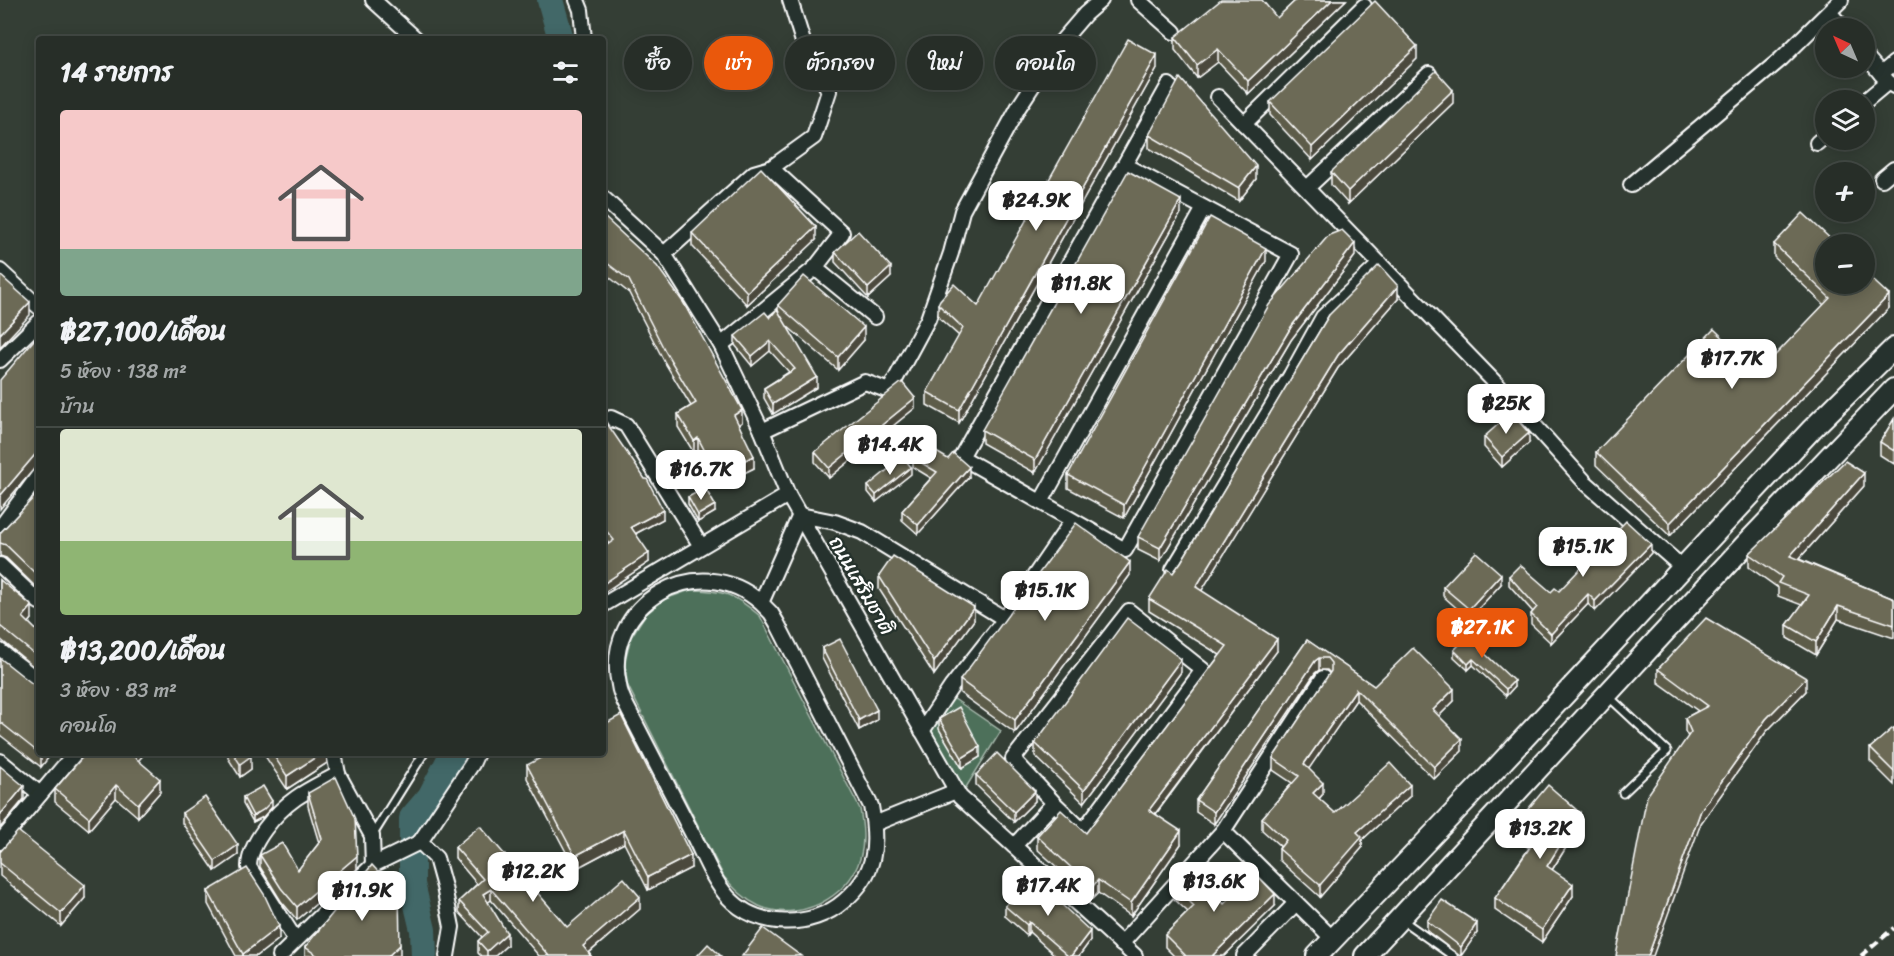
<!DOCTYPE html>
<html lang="th">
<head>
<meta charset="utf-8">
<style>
  body { margin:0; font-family:Sriracha,"Playpen Sans Thai",sans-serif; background:#2f3630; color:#f1f3f6; height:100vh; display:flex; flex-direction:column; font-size:22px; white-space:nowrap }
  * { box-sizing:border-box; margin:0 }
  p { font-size:20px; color:#a4a8a8 }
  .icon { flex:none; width:33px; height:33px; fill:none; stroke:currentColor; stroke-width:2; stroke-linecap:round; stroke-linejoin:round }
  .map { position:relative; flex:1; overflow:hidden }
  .details { position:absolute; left:36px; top:36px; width:570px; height:720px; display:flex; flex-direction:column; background:#272e28; border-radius:6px; box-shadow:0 3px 15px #0003,0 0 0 2px #434a45 }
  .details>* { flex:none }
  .guide { position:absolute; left:624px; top:36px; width:570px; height:54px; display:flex; gap:12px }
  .needle { width:39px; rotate:316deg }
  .tools { position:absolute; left:1815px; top:18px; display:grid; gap:12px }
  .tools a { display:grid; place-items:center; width:60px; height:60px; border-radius:50%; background:#272e28; box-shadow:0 3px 15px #0003,0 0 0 2px #434a45; font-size:30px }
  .price { position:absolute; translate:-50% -51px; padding:0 14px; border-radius:12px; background:#fff; color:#222; font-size:20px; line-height:39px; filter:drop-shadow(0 2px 3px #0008) }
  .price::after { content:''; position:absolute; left:50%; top:36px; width:18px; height:14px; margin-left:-9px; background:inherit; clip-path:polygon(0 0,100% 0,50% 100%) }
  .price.current { background:#ea580c; color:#fff }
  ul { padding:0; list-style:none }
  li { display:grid; align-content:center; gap:12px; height:318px; padding:0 24px }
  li+li { border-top:2px solid #434a45 }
  li span { display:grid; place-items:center; height:186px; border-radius:6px; color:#555 }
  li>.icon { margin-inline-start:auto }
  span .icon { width:108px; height:108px; fill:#fffc; stroke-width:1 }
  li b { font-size:26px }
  h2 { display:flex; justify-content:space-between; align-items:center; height:72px; padding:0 24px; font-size:26px }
  .tag { padding:0 21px; border-radius:27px; background:#272e28; box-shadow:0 3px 15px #0003,0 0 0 2px #434a45; font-size:21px; line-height:54px }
  .tag.current { background:#ea580c; color:#fff }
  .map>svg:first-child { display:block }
</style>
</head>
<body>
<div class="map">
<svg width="1894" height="956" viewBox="0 0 1894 956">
  <rect width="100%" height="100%" fill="#343e35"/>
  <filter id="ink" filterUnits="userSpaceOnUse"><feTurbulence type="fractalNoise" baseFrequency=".0167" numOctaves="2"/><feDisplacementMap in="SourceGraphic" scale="12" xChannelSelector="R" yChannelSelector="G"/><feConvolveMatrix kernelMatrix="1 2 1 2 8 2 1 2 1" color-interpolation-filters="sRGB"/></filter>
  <g filter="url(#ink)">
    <g fill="#4e705a" stroke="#a6b8ac" stroke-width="1.5">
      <path d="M690,590c34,0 44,4 70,26l100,193c3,17 5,33 0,50 -12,40 -63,64 -101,47 -15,-7 -24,-17 -35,-29l-97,-193 -2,-24 6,-23 14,-22 20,-16z"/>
      <polygon points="947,694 1001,731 960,797 922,731"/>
    </g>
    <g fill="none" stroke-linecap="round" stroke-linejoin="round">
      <g stroke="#436867" stroke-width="26">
        <polyline points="550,0 561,39"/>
        <polyline points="424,956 423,930 412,884 412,818 430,797 453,753"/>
      </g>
      <defs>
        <g id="service">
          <polyline points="1608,696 1667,751 1623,793"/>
          <polyline points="372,836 424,753"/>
          <polyline points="1402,920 1453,956"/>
        </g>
        <g id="minor">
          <polyline points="373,0 416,39"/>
          <polyline points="577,0 581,10 584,39"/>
          <polyline points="1138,0 1174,32"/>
          <polyline points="1830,13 1843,28"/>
          <polyline points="1864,54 1888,82 1894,86"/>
          <polyline points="1881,74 1894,63"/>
          <polyline points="1218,97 1509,397 1585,482 1683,568"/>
          <polyline points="1864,102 1888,82"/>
          <polyline points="1244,124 1364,6"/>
          <polyline points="1817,143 1826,135"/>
          <polyline points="1124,165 1291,254 1125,550 961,457 1169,85"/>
          <polyline points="771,168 842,233 815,268"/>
          <polyline points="1882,179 1894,169"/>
          <polyline points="1631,185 1781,59 1841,0"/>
          <polyline points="1307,188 1429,74"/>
          <polyline points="603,198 664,254 721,345 762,431 788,495 960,797 1135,956"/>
          <polyline points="664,254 754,173 771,168 814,137 829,91 804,45 790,0"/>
          <polyline points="0,271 39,307"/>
          <polyline points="721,345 815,268 875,317"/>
          <polyline points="0,360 39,322"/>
          <polyline points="603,423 611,418 626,425 701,546"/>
          <polyline points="762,431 865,382 889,391 928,319 951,253 962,211 1018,108 1061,42 1085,14 1101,0"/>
          <polyline points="1041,502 1204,208"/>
          <polyline points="0,528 39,475"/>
          <polyline points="0,565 39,602"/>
          <polyline points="1173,570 1291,375 1323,317 1380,264"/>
          <path d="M761,603l10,10 6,10 94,183c7,39 6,67 -27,95 -32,28 -87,28 -116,-4 -16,-18 -25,-43 -36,-64 -21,-40 -42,-81 -63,-122 -4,-8 -9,-16 -10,-26 -18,-81 80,-138 142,-82l39,-88 35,7 27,10 143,87"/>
          <polyline points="603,605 788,495"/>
          <polyline points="0,651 39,681"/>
          <polyline points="1323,678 1223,831 1333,939"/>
          <polyline points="922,731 952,686 1005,619 1072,521"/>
          <polyline points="334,753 338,774 372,836 373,865"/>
          <polyline points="0,761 40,794"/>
          <polyline points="874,824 956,791"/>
          <polyline points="0,842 75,753"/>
          <polyline points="420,842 436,858 444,887 452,927 447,956"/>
          <polyline points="1014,846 1054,803 1013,759 1129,611 1203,670 1083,831 1054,803"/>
          <path d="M295,939l-46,-72c0,-24 27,-55 47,-69 13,-9 28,-16 42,-24"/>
          <polyline points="1121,944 1223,831"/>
          <polyline points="280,956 373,865 420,842 472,764 477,753"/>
          <polyline points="1244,956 1296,903"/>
        </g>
        <g id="secondary">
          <polyline points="1317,956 1489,776 1812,429 1894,348"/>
          <polyline points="1365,956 1744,546 1894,389"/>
        </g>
      </defs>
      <use href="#service" stroke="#fff" stroke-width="11"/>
      <use href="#minor" stroke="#fff" stroke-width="18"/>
      <use href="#secondary" stroke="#fff" stroke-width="24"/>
      <use href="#service" stroke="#26332d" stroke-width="7"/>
      <use href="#minor" stroke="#26332d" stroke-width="14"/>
      <use href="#secondary" stroke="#26332d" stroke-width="20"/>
      <polyline stroke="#fff" stroke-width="4.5" stroke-dasharray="9 4.5" stroke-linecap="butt" points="1861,956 1894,928"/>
    </g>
    <g fill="#5d5b4a" stroke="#fff" stroke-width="1.5">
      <polygon points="1296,0 1346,0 1248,94 1218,62 1197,78 1175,50 1175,37 1277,18"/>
      <polygon points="1417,59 1312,160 1270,115 1270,102"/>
      <polygon points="1157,68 959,423 927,405 927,392 959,336 938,317 938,304 978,306"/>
      <polygon points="1453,103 1348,204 1331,185 1331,172"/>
      <polygon points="1149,135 1256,179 1239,201 1149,148"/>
      <polygon points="1181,213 1035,473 982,443 982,430"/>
      <polygon points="603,216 742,422 739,425 754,468 734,478 729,466 711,475 698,450 694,453 678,427 678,414 691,406 665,363 629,293 603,272"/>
      <polygon points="692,233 816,240 747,305 692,246"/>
      <polygon points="1774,244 1889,308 1670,536 1596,465 1596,452 1759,372 1824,305 1774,257"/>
      <polygon points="835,252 891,277 868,298 835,262"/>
      <polygon points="1355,256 1291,340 1160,561 1138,550 1138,537"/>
      <polygon points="1266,261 1124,518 1068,488 1068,475"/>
      <polygon points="1398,299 1338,368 1201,591 1277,651 1156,814 1181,844 1131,916 1098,893 1092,899 1037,849 1037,836 1086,833 1220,655 1149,611 1149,599 1173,573 1181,562 1329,315"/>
      <polygon points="778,305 864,340 838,370 787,326 817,387 773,414 764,398 764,388 789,372 770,351 752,366 735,345 735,336 770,318 778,311"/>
      <polygon points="915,408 829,478 815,462 815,452"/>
      <polygon points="1894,419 1894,464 1880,455 1880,442"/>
      <polygon points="603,422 663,519 635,534 649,562 603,593 603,548 609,544 603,536"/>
      <polygon points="1484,437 1529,443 1502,467 1484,447"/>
      <polygon points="913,458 969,477 918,534 902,520 902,511 931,478 913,467"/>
      <polygon points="911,474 876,502 868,492 868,486"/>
      <polygon points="1864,486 1799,559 1894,599 1894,638 1838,619 1816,655 1787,638 1787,625 1802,605 1778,596 1778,588 1749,567 1749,554"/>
      <polygon points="39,492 39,590 6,558 0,556 0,533"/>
      <polygon points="688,497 715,512 698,522 688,504"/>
      <polygon points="1651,553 1595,611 1588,604 1551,643 1531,624 1531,614 1533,612 1509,585 1509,576 1551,592 1559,591"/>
      <polygon points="1130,575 1015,733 960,693 960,680"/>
      <polygon points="879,576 974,620 934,675 879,589"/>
      <polygon points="0,580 32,619 29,623 36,630 39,627 39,671 0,639"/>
      <polygon points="1501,584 1469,619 1443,596 1443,587"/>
      <polygon points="1307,640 1374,686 1454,701 1439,716 1462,751 1434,779 1356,700 1308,769 1323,794 1319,799 1335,813 1410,796 1362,840 1362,848 1320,897 1279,860 1279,849 1280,846 1262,830 1262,818 1292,783 1273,770 1273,758 1330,673 1327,670 1319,670 1315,673 1214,824 1196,812 1196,800"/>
      <polygon points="822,648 877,720 859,730 822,658"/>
      <polygon points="1454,650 1486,652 1484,653 1514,687 1506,696 1473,665 1468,670 1454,657"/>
      <polygon points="0,658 39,753 52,753 41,767 0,735"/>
      <polygon points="1658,669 1806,691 1766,732 1701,823 1688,737 1685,731 1685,718 1698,711 1658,682"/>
      <polygon points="1181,672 1084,803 1035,756 1035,743"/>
      <polygon points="939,719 980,757 962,768 939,729"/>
      <polygon points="1894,728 1894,785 1870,761 1870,748"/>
      <polygon points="86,753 145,753 138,761 160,792 138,817 116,798 89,830 55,802 55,789"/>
      <polygon points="228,753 249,753 251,769 240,777 228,758"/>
      <polygon points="263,753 327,753 327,763 287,789"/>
      <polygon points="527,765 691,868 648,890 624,843 575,869 527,778"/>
      <polygon points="976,775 1035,801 1014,822 976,785"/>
      <polygon points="308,793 357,869 297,920 281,901 260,867 260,855 298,870 319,843 308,806"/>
      <polygon points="243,797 272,807 263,817 253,822 243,804"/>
      <polygon points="182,813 238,855 215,871 182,823"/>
      <polygon points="1580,825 1552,870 1573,896 1542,942 1495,910 1495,898 1529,848 1514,838 1514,826"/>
      <polygon points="455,847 567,927 640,909 589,953 591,956 539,956 491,900 488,902 507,945 495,956 481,956 478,953 478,941 482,937 459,912 459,901 477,884 455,858"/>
      <polygon points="0,852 85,898 61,926 0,876"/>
      <polygon points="1174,886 1213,889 1211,890 1224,904 1275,906 1224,956 1174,956 1165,947 1165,935 1188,912 1174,899"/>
      <polygon points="208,891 279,939 257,956 236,956 208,904"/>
      <polygon points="1005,906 1090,941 1079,956 1056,956 1029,932 1027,935 1005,916"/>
      <polygon points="1427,921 1477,933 1460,956 1427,931"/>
      <polygon points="305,947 400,956 305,956"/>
    </g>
    <g fill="#4c4a3c" stroke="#fff" stroke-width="1.5">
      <polygon points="1332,0 1346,0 1248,94 1248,81"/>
      <polygon points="1417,46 1417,59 1312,160 1312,147"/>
      <polygon points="1218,49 1218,62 1197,78 1197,65"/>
      <polygon points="1157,55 1157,68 959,423 959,410"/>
      <polygon points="1453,90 1453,103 1348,204 1348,191"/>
      <polygon points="1256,166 1256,179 1239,201 1239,188"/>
      <polygon points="1181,200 1181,213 1035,473 1035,460"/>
      <polygon points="816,227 816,240 747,305 747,292"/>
      <polygon points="1355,243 1355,256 1291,340 1160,561 1160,548 1291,327"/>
      <polygon points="1266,248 1266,261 1124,518 1124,505"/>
      <polygon points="891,267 891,277 868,298 868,288"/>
      <polygon points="1398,286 1398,299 1338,368 1196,600 1196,587 1338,355"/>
      <polygon points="1889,295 1889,308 1670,536 1670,523"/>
      <polygon points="30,302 30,315 0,347 0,334"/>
      <polygon points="864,327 864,340 838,370 838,357"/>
      <polygon points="770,341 770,351 752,366 752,356"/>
      <polygon points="817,377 817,387 773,414 773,404"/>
      <polygon points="915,398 915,408 829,478 829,468"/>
      <polygon points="742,410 742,422 734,428 734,415"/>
      <polygon points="1529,433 1529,443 1502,467 1502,457"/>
      <polygon points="698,438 698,450 694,453 694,441"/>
      <polygon points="39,450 39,463 0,509 0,496"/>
      <polygon points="729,454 729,466 711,475 711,463"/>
      <polygon points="754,456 754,468 734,478 734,465"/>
      <polygon points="911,467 911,474 876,502 876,495"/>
      <polygon points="969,467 969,477 918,534 918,525"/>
      <polygon points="1864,473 1864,486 1790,569 1790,556"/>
      <polygon points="715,505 715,512 698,522 698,515"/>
      <polygon points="663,510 663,519 631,536 631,527"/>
      <polygon points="1651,544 1651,553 1595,611 1595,601"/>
      <polygon points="649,553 649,562 603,593 603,584"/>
      <polygon points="1130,562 1130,575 1015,733 1015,720"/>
      <polygon points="1501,574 1501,584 1469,619 1469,609"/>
      <polygon points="1588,594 1588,604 1551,643 1551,634"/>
      <polygon points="32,606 32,619 23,630 23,617"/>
      <polygon points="1838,606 1838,619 1816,655 1816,642"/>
      <polygon points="974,607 974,620 934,675 934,662"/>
      <polygon points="1277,639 1277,651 1149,822 1149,810"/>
      <polygon points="1486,645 1486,652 1481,657 1481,650"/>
      <polygon points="1319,658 1319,670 1315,673 1214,824 1214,812 1315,661"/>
      <polygon points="1181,659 1181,672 1084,803 1084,790"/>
      <polygon points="1473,659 1473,665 1468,670 1468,664"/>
      <polygon points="1806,678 1806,691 1766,732 1701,823 1653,956 1648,956 1701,810 1766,719"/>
      <polygon points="1514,681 1514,687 1506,696 1506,689"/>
      <polygon points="1356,689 1356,700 1304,776 1304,764"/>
      <polygon points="1454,689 1454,701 1433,722 1433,710"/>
      <polygon points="877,710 877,720 859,730 859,720"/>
      <polygon points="1462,739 1462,751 1434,779 1434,767"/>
      <polygon points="980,747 980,757 962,768 962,758"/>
      <polygon points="42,753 52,753 41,767 41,754"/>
      <polygon points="134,753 145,753 132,768 132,755"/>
      <polygon points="322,753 327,753 327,763 287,789 287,776"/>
      <polygon points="251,756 251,769 240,777 240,764"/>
      <polygon points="160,779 160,792 138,817 138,804"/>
      <polygon points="1323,783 1323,794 1313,805 1313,793"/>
      <polygon points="116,785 116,798 89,830 89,818"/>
      <polygon points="1410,785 1410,796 1362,840 1362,848 1320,897 1320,885 1357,832"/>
      <polygon points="24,786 24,799 0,828 0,815"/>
      <polygon points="1035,791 1035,801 1014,822 1014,812"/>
      <polygon points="272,801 272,807 263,817 253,822 253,816"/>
      <polygon points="1580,813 1580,825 1547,878 1547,866"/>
      <polygon points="624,830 624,843 575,869 575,856"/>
      <polygon points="1181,831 1181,844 1131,916 1131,903"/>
      <polygon points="238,845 238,855 215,871 215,861"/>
      <polygon points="691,855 691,868 648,890 648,877"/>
      <polygon points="357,856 357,869 297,920 297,907"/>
      <polygon points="1213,877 1213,889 1205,896 1205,884"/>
      <polygon points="1098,880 1098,893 1092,899 1092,887"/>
      <polygon points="1573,884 1573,896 1542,942 1542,930"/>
      <polygon points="85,885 85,898 61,926 61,913"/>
      <polygon points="491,889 491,900 483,906 483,894"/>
      <polygon points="1275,894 1275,906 1224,956 1212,956"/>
      <polygon points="640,897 640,909 585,956 583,946"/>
      <polygon points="1029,922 1029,932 1027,935 1027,925"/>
      <polygon points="1477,923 1477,933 1461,956 1461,947"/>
      <polygon points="279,926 279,939 257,956 243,956 243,954"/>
      <polygon points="1090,931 1090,941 1079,956 1071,956"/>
      <polygon points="507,933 507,945 495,956 487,956 487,951"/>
      <polygon points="400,945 400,956 388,956"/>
    </g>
    <g fill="#6c6a56" stroke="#fff" stroke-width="1.5">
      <polygon points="1221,0 1262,0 1277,18 1296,0 1332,0 1248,81 1218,49 1197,65 1175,37"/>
      <polygon points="1375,1 1417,46 1312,147 1270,102"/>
      <polygon points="1128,39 1157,55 959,410 927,392 963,328 938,304 940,300 954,284 978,306"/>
      <polygon points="1436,71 1453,90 1348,191 1331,172"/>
      <polygon points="1180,78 1256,166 1239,188 1149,135"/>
      <polygon points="761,168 816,227 747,292 692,233"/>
      <polygon points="1128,171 1181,200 1035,460 982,430"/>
      <polygon points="1803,213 1836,244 1826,244 1826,284 1864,284 1864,272 1889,295 1670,523 1596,452 1714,329 1759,372 1830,298 1774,244"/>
      <polygon points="603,216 657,266 683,302 742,410 734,415 754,456 734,465 729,454 711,463 698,438 694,441 678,414 696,403 665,351 629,280 603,260"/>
      <polygon points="1210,217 1266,248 1124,505 1068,475"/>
      <polygon points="1342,230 1355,243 1291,327 1160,548 1138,537 1269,305 1329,235"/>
      <polygon points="858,231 891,267 868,288 835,252"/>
      <polygon points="1379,265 1398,286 1338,355 1196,587 1277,639 1149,810 1181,831 1131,903 1098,880 1092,887 1037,836 1061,810 1086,833 1227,646 1149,599 1168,569 1173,573 1181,562 1329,315"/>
      <polygon points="0,275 30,302 0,334"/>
      <polygon points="804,276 864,327 838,357 778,305"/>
      <polygon points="777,309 817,377 773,404 764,388 795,369 770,341 752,356 735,336 765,312 770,318"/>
      <polygon points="39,334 39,450 0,496 0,380"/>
      <polygon points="902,382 915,398 829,468 815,452"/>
      <polygon points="1511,413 1529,433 1502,457 1484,437"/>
      <polygon points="1894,419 1894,451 1880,442"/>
      <polygon points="603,422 606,422 645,479 647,479 663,510 631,527 649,553 603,584 603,548 614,540 603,527"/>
      <polygon points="921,443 948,459 953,453 969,467 918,525 902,511 937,472 913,458"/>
      <polygon points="903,457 911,467 876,495 868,486"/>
      <polygon points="1845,461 1864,473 1790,556 1894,599 1894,625 1838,606 1816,642 1787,625 1809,595 1778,583 1782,577 1749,554"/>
      <polygon points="705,488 715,505 698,515 688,497"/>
      <polygon points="39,492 39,577 6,545 0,543 0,533"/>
      <polygon points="1626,521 1651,544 1595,601 1588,594 1551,634 1531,614 1537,607 1509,576 1520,565 1551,592 1555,588 1559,591"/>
      <polygon points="1076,523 1130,562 1015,720 960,680"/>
      <polygon points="1476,552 1501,574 1469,609 1443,587"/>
      <polygon points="893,556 974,607 934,662 879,576"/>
      <polygon points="0,580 32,606 23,617 36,630 39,627 39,658 0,626"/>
      <polygon points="1127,618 1181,659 1084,790 1035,743"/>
      <polygon points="1706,618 1806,678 1766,719 1701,810 1648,956 1616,956 1647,796 1691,732 1685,718 1708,706 1658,669"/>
      <polygon points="1472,632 1486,645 1481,650 1514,681 1506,689 1473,659 1468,664 1454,650"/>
      <polygon points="840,639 877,710 859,720 822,648"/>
      <polygon points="1307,640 1374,686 1413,648 1454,689 1433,710 1462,739 1434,767 1356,689 1304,764 1323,783 1313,793 1335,813 1390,763 1410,785 1357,832 1362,837 1320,885 1279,849 1286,840 1262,818 1299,776 1273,758 1331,671 1331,663 1327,658 1319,658 1315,661 1214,812 1196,800"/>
      <polygon points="0,658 39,689 39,753 0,722"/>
      <polygon points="959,707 980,747 962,758 939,719"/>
      <polygon points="621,715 691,855 648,877 624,830 575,856 527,765 550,753 603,753 603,725"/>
      <polygon points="1894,728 1894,772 1870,748 1892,729"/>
      <polygon points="86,753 134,753 132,755 160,779 138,804 116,785 89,818 55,789"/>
      <polygon points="233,753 249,753 251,756 240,764"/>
      <polygon points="272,753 322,753 287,776"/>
      <polygon points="997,753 1035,791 1014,812 976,775"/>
      <polygon points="0,766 24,786 0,815"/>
      <polygon points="336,777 355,819 357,856 297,907 281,888 260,855 282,843 298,870 322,839 308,793"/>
      <polygon points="1548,785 1580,813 1547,866 1573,884 1542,930 1495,898 1535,840 1514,826"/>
      <polygon points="263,786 272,801 263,810 253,816 243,797"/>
      <polygon points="205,797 238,845 215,861 182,813"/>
      <polygon points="480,826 567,927 624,878 640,897 583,946 591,956 549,956 491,889 483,894 507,933 487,951 478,941 488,932 459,901 483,879 455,847"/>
      <polygon points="18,831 85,885 61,913 0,863 0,852"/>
      <polygon points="1198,862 1213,877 1205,884 1224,904 1255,873 1275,894 1212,956 1186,956 1165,935 1194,906 1174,886"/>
      <polygon points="372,865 399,894 400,945 388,956 318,956 305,947"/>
      <polygon points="247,868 264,894 279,926 243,954 208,891"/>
      <polygon points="1032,877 1090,931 1071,956 1068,956 1029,922 1027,925 1005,906"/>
      <polygon points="1442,900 1477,923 1461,947 1427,921"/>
      <polygon points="763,928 801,956 742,956"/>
      <polygon points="708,944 721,956 697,956"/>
    </g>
  </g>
  <g text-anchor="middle" stroke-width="4.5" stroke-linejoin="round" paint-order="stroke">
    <g font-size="20" fill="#fff" stroke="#26332d">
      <text transform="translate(862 585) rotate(60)" y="7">ถนนเสริมชาติ</text>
    </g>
  </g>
</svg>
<div class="tools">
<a><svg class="needle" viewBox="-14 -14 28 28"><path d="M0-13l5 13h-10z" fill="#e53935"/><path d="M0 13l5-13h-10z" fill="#a4a8a8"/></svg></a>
<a><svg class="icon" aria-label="layers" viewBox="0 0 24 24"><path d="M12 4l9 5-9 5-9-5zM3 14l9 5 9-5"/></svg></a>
<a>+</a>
<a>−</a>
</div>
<b class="price" style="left:1036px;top:232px">฿24.9K</b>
<b class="price" style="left:1081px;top:315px">฿11.8K</b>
<b class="price" style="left:1732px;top:390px">฿17.7K</b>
<b class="price" style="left:1506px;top:435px">฿25K</b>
<b class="price" style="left:890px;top:476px">฿14.4K</b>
<b class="price" style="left:701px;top:501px">฿16.7K</b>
<b class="price" style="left:1583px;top:578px">฿15.1K</b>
<b class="price" style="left:1045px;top:622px">฿15.1K</b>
<b class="price current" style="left:1482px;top:659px">฿27.1K</b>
<b class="price" style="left:1540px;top:860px">฿13.2K</b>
<b class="price" style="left:533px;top:903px">฿12.2K</b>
<b class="price" style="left:1214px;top:913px">฿13.6K</b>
<b class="price" style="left:1048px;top:917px">฿17.4K</b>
<b class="price" style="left:362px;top:922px">฿11.9K</b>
<div class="guide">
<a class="tag">ซื้อ</a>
<a class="tag current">เช่า</a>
<a class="tag">ตัวกรอง</a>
<a class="tag">ใหม่</a>
<a class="tag">คอนโด</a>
</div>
<section class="details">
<h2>14 รายการ<svg class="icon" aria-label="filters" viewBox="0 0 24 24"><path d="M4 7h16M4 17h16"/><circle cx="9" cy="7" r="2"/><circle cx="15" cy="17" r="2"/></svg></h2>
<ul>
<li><span style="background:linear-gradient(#f6c9c9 75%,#7fa58c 0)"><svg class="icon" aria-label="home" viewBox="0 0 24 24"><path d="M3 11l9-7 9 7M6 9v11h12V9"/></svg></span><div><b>฿27,100/เดือน</b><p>5 ห้อง · 138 m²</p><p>บ้าน</p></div></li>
<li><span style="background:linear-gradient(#dfe7d0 60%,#8fb573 0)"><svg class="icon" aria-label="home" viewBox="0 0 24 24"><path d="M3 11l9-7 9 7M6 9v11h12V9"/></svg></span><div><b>฿13,200/เดือน</b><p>3 ห้อง · 83 m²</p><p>คอนโด</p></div></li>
</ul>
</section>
</div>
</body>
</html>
